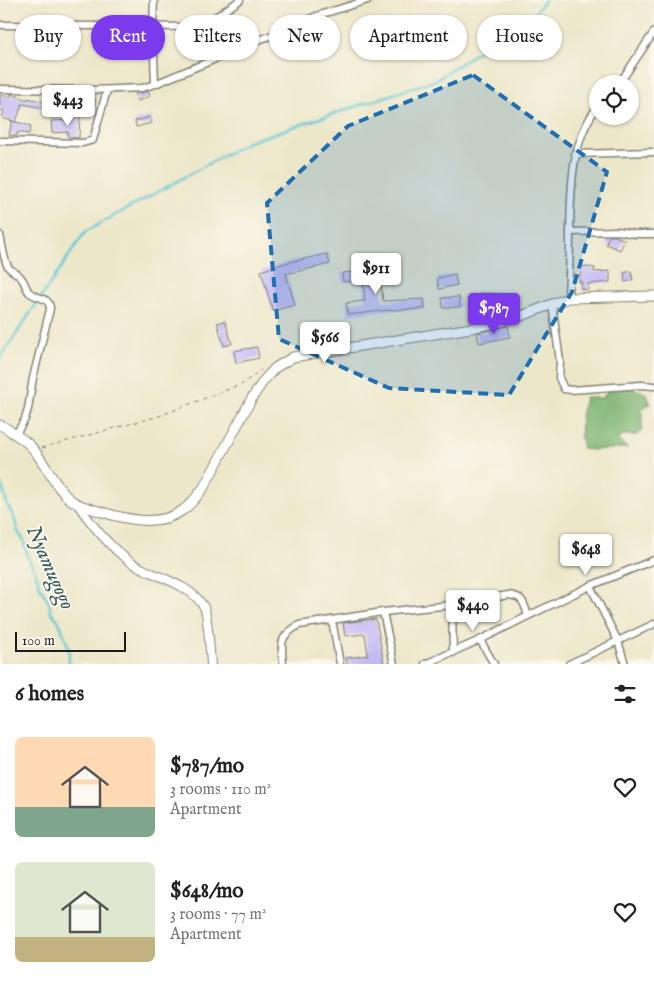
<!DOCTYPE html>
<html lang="en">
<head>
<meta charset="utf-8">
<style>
  body { margin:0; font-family:"IM FELL English",serif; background:#f2f2f2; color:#222; height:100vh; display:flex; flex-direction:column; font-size:19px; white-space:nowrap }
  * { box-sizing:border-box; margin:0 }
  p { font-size:16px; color:#767676 }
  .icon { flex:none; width:28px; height:28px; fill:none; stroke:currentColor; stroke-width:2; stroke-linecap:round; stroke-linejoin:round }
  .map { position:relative; height:664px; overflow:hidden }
  .drawer { display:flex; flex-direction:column; background:#fff; flex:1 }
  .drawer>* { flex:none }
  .banner { position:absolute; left:15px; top:15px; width:625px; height:45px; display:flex; gap:10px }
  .fabs { position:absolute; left:589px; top:75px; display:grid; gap:10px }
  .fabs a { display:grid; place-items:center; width:50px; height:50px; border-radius:50%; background:#fff; box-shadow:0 1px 4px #0004; font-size:25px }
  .scale { position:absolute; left:15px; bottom:12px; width:111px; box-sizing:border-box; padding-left:5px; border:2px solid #1c1c1c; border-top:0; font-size:14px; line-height:18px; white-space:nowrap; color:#1c1c1c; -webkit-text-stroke:4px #fbf7ec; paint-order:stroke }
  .price { position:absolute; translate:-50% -42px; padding:0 11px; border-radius:5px; background:#fff; color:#222; font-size:16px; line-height:32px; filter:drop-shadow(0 1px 2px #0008) }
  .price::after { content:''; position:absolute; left:50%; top:30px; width:15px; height:11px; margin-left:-8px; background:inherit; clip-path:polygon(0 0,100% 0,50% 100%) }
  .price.active { background:#7c3aed; color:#fff }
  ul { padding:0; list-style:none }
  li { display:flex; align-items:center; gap:15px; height:125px; padding:0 15px }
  li span { display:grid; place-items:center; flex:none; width:140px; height:100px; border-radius:8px; color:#555 }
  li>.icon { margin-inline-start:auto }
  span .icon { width:60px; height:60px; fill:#fffc; stroke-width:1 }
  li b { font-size:21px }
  h2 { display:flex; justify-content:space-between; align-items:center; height:60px; padding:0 15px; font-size:21px }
  .tag { padding:0 18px; border-radius:22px; background:#fff; box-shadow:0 1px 4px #0004; font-size:18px; line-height:45px }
  .tag.active { background:#7c3aed; color:#fff }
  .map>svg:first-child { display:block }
</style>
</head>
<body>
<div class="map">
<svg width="654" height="664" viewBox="0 0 654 664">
  <rect width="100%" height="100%" fill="#fbf7ec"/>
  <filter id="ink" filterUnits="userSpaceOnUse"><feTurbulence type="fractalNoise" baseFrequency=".02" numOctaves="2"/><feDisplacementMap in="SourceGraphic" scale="10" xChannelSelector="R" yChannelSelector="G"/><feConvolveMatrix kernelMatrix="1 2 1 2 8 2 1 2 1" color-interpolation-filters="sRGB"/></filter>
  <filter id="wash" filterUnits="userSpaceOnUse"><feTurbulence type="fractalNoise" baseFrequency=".0096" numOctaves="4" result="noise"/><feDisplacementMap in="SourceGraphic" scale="20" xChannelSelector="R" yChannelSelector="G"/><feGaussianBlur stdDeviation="1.12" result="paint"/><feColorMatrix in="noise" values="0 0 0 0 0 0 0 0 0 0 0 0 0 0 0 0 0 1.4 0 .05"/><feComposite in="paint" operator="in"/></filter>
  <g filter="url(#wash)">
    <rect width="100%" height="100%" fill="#ede7ca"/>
    <path fill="#7bb26f" stroke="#4c6746" d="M632,387l15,7 3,9 -8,7v20l-5,5h-14l-6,5 11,8 -37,2 -8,-1c-5,-17 -2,-35 2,-52l18,1 4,-7z"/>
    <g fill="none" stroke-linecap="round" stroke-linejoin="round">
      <g stroke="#5cc8d5" stroke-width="2.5">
        <polyline points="0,358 85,232 248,142 436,80 535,13 545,0"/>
        <polyline points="0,484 3,489 7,504 15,520 17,530 24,541 27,556 35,571 40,587 49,603 51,612 58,620 61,627 67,643 69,653 69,664"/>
      </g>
    </g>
    <g id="blocks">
      <g fill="#c2b8f5">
        <polygon points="148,91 150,96 138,101 135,94"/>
        <polygon points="11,94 28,100 28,98 45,102 46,97 57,99 54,117 43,115 44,108 22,104 16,122 2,118 4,111 0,110 0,95 10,97"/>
        <rect x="84" y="98" width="11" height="9"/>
        <polygon points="68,116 80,116 79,138 68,137 68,132 52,133 51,121 68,120"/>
        <polygon points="150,117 152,123 136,127 135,121"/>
        <polygon points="12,121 31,126 29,134 18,132 17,136 9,135"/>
        <polygon points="609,236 615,236 625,240 620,250 606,244"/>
        <polygon points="327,254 330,264 286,274 295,305 273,311 261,271 285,263"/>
        <polygon points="581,266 595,268 594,272 610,271 610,282 588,284 588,290 581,289 582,282 579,282"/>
        <polygon points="379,269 383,301 424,299 425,309 390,310 348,315 346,303 365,301 363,280 343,282 342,273"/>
        <polygon points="631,271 633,280 625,282 624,273"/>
        <polygon points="455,274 457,285 439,289 437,278"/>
        <polygon points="479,293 498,294 497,305 478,303"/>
        <polygon points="459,297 460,307 443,308 442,298"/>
        <polygon points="225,321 232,344 224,346 217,323"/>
        <polygon points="508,326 510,337 479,343 477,333"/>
        <polygon points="257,347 259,358 236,363 234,351"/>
        <polygon points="376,619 384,664 347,664 346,658 368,655 365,634 364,634 345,636 343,623"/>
      </g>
    </g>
  </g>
  <g filter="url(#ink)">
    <use href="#blocks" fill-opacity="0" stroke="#848273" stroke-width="1"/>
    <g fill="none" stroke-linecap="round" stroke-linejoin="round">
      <defs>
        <g id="minor">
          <polyline points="154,0 153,27 155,84"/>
          <polyline points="0,25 192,27 217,16 240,0"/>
          <polyline points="619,84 654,32"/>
          <polyline points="0,89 92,90 142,88 155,84 232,52 250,43 278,33 316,16 368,0"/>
          <polyline points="0,141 83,143 93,140 107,90"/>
          <polyline points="575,154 654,152"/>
          <polyline points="570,232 618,231 635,234 654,234"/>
          <path d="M0,235c2,8 4,29 10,34 5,4 9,5 12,10 3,4 4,11 8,14 8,6 20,4 20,16l-17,69 -5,31 -3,10 -9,15"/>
          <path d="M568,298c1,-22 2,-44 2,-66 1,-43 0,-90 28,-126"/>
          <polyline points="552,304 560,361 559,378 564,389 571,390 641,385 654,386"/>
          <polyline points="590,586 618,641 625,664"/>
          <polyline points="452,605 453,653"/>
          <polyline points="383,612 394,664"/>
          <polyline points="332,620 340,664"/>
          <polyline points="480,640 494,664"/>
          <path d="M283,664c-2,-22 -4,-27 16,-39l84,-13 69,-7 56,-10c15,1 16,8 20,21"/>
          <polyline points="425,664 480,640 528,616 590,586 654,560"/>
          <polyline points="569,664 654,624"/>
        </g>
        <path id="tertiary" d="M78,505c15,21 30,40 51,56 23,16 60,21 75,46 4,8 6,46 7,57"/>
        <path id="secondary" d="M0,425c5,2 9,5 13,8 8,5 15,9 21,17 12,15 19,33 33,47 10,9 23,11 35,15 26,8 58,15 81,-2 9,-6 15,-15 21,-23l48,-89 12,-18 11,-12 18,-11 178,-29 29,-6 24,-7 44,-17 86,-2"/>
      </defs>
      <use href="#minor" stroke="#848273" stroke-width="9"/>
      <use href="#tertiary" stroke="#848273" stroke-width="10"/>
      <use href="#secondary" stroke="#848273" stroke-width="11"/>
      <polyline stroke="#848273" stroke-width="1" stroke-dasharray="4 4" stroke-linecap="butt" points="42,448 159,416 242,384 261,370"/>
      <use href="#minor" stroke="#fff" stroke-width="6"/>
      <use href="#tertiary" stroke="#fff" stroke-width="8"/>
      <use href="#secondary" stroke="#fff" stroke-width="9"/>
    </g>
  </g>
  <path fill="#1f6fb2" fill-opacity="0.2" stroke="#1f6fb2" stroke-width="4" stroke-dasharray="10 6" stroke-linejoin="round" d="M473,75l134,97 -35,120 -63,103 -120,-7 -110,-49 -12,-136 81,-77z"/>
  <g text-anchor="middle" stroke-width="4" stroke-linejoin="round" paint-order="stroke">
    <g font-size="21" font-style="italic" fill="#32585d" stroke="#fbf7ec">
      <text transform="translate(51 567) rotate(66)" y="7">Nyamugogo</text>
    </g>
  </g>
</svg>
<div class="fabs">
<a><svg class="icon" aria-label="locate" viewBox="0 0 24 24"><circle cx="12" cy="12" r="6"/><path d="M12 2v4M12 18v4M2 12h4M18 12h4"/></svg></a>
</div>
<div class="scale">100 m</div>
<b class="price" style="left:68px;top:127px">$443</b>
<b class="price" style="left:376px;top:295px">$911</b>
<b class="price active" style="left:494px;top:335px">$787</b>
<b class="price" style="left:325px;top:364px">$566</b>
<b class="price" style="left:586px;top:576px">$648</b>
<b class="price" style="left:473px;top:632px">$440</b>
<div class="banner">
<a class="tag">Buy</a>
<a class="tag active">Rent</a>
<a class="tag">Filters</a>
<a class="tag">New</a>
<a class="tag">Apartment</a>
<a class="tag">House</a>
</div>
</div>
<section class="drawer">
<h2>6 homes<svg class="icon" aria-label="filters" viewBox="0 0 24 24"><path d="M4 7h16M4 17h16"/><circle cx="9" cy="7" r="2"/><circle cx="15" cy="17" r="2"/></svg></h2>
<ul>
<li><span style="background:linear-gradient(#ffd9b3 70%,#7fa58c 0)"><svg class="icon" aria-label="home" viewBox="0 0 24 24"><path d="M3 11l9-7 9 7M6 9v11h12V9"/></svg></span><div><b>$787/mo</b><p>3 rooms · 110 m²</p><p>Apartment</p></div><svg class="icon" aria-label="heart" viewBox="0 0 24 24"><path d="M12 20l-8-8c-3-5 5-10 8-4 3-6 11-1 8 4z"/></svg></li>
<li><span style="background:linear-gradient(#dfe7d0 75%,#c2b280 0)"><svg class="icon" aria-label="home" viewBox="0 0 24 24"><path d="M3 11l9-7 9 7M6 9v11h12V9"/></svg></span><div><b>$648/mo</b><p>3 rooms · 77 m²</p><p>Apartment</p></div><svg class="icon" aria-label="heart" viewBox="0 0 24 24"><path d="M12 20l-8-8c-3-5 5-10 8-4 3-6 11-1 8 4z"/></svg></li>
</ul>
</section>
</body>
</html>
